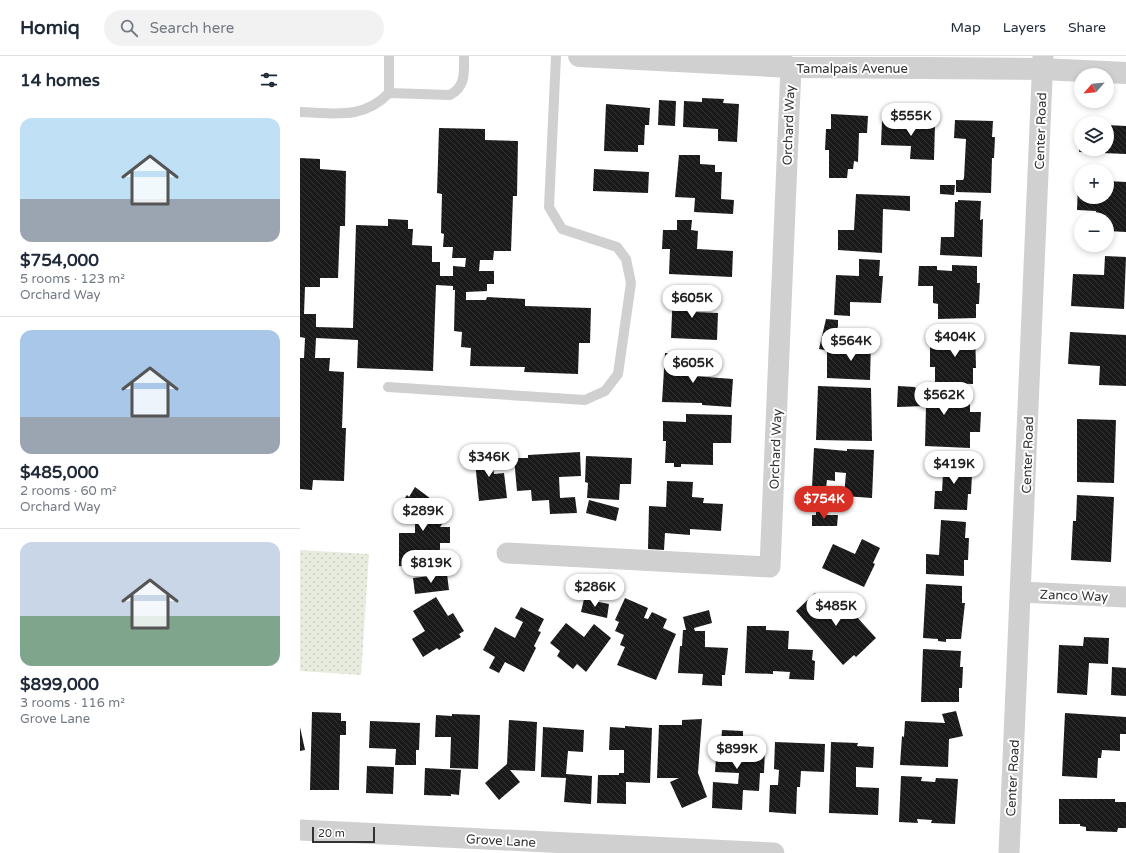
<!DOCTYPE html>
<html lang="en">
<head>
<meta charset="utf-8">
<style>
  body { margin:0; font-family:"Varela Round",sans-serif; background:#f2f2f3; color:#1f2937; height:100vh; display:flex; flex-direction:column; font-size:15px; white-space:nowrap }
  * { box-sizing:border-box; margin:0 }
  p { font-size:13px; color:#747a83 }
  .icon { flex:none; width:22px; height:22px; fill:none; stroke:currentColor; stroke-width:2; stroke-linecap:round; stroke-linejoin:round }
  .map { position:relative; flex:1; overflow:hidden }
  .sheet { display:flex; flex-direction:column; background:#fff; width:300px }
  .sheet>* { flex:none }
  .needle { width:26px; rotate:243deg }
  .controls { position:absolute; left:774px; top:12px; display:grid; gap:8px }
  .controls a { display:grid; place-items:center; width:40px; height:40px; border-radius:50%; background:#fff; box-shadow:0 2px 6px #0003; font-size:20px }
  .scale { position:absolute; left:12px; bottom:10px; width:63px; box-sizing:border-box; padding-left:4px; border:2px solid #333; border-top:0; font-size:11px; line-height:14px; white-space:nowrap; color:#333; -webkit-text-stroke:3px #fff; paint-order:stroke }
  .price { position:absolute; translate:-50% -34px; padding:0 9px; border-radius:14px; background:#fff; color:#222; font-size:13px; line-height:26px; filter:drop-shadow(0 1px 2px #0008) }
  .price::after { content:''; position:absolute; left:50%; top:24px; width:12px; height:9px; margin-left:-6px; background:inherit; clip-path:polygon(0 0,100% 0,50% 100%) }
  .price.active { background:#d93025; color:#fff }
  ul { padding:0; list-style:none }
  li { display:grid; align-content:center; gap:8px; height:212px; padding:0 20px }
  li+li { border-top:1px solid #e0e1e3 }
  li span { display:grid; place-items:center; height:124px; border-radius:12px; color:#555 }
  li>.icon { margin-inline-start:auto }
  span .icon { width:72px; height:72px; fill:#fffc; stroke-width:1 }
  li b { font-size:17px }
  h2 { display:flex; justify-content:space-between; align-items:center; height:48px; padding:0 20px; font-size:17px }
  header { display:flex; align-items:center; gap:24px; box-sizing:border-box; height:56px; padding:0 20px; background:#fff; border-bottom:1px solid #e0e1e3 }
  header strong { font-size:19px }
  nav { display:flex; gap:22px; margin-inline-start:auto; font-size:14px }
  .search { width:280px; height:36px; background:#f2f2f3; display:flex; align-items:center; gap:10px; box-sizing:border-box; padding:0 14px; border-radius:22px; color:#747a83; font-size:15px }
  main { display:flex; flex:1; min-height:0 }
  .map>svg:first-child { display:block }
</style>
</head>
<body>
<header>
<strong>Homiq</strong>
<div class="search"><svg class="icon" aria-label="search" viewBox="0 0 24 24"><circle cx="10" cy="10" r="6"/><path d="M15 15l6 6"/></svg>Search here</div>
<nav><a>Map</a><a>Layers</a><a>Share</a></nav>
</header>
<main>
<section class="sheet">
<h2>14 homes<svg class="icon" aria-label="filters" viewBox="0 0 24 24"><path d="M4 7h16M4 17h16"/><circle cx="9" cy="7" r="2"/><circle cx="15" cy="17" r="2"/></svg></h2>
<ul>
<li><span style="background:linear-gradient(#bfe0f5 65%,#9aa5b1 0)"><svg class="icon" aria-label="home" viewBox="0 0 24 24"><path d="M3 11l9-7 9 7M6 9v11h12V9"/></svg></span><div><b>$754,000</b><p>5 rooms · 123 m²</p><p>Orchard Way</p></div></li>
<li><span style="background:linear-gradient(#a9c7e8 70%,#9aa5b1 0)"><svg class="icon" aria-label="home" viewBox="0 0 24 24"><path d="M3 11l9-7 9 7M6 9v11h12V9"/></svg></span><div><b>$485,000</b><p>2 rooms · 60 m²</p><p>Orchard Way</p></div></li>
<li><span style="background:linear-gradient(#c9d6e8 60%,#7fa58c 0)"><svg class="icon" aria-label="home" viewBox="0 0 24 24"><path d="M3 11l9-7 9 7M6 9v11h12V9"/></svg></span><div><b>$899,000</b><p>3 rooms · 116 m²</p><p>Grove Lane</p></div></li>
</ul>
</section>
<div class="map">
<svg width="826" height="797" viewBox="0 0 826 797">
  <defs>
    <pattern id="grass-dots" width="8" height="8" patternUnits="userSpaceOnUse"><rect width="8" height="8" fill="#e7ecdf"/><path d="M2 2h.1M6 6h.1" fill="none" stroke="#c7cbc0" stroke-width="1.8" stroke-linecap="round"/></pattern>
    <pattern id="building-back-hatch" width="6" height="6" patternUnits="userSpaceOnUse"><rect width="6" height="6" fill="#1a1a1a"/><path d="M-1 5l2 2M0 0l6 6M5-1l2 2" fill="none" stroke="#333"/></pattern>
  </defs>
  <rect width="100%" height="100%" fill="#fff"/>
  <polygon fill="url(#grass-dots)" points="0,494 69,498 61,619 0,615"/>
  <g fill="url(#building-back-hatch)">
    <polygon points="402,42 424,43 423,47 439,48 437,86 418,85 418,73 383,71 384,45 402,46"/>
    <polygon points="359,44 376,45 375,70 358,69"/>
    <polygon points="306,48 350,52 349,69 345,69 344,89 338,89 338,96 304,95"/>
    <polygon points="531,58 568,60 567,77 559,77 558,106 554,105 553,113 548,113 547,122 529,122 529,94 525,94 526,73 531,73"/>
    <polygon points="600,62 620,63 620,67 635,68 634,104 610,103 611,90 581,89 582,65 599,65"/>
    <polygon points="655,64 693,65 692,81 695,81 694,102 692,102 691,137 656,136 656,124 663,124 664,122 666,83 654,82"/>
    <polygon points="807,69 826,70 826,98 779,96 780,86 781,93 807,93"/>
    <polygon points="139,72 185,73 185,84 218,85 217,140 213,140 211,195 194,195 193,204 180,204 179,215 194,215 194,228 187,228 187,235 166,236 166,244 186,244 187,241 225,243 225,250 291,252 290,287 279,287 278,318 224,316 225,311 170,310 171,292 161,291 162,276 154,275 155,234 153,234 153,230 136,229 133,315 57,312 58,284 16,282 15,302 30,302 29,315 44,316 42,372 46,372 44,425 13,424 12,434 0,433 0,302 4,302 5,282 0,281 0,102 20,103 20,113 46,115 45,170 40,170 38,222 20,222 20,231 5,231 4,258 16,258 16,271 53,272 56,169 88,170 88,163 108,164 108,173 113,173 112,189 132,190 132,206 140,206 140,220 153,220 153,210 165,211 166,202 152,202 153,191 143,191 144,178 141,177 142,138 137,137"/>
    <polygon points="379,99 400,99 400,108 415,109 415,116 422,116 421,143 434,144 433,158 394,156 395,142 375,141"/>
    <polygon points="294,113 349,116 348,137 293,135"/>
    <polygon points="807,125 826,126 826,176 807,175 807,163 795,163 796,155 777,154 778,129 781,130 781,141 807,141"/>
    <polygon points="640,129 655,129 654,139 640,138"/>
    <polygon points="556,138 610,140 610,155 583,153 582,197 538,194 538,174 554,174"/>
    <polygon points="658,144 681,145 680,164 683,163 682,201 640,199 641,181 654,181 655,146 658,146"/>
    <polygon points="377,164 392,164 391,174 398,175 397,193 433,195 432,221 369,218 370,193 362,193 363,174 377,174"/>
    <polygon points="805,200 826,201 824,253 771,250 773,218 804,219"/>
    <polygon points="559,203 580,204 579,220 583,220 581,247 550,246 550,260 534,259 536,219 559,220"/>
    <polygon points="652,209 677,210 677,227 680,227 679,248 676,248 676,262 638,263 638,248 633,247 633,230 618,230 619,210 637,210 637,214 652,215"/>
    <polygon points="373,234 395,235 394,256 418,257 417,284 371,282"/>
    <polygon points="526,263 538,264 538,270 530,295 519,293"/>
    <polygon points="650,273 675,274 676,312 673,312 673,328 635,327 635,311 630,311 630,289 650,289"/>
    <polygon points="770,276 826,279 826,330 799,329 800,310 768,308"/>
    <polygon points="551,282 571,283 570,324 527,322 527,296 551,297"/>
    <polygon points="365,297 394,299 393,320 433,323 431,351 402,349 402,347 362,346"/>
    <polygon points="518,330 571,332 572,385 516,384"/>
    <polygon points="598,330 615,331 617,335 670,337 670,356 681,356 680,376 670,376 670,392 625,390 626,350 597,351"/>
    <polygon points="386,358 432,359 431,387 413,387 413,409 381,408 381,411 374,411 374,407 365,407 366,385 363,385 363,365 386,366"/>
    <polygon points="777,363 816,364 814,427 777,426"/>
    <polygon points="514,392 547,395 547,393 574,394 572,442 544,440 546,417 535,416 535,425 527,424 526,432 512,431"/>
    <polygon points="191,394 194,418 204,417 207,442 179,445 174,396"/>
    <polygon points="280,396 281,420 259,421 260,442 275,441 277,457 250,458 249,444 232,445 231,434 217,435 214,402 228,402 228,399"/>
    <polygon points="286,400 332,402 331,428 320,428 319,444 287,442 288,427 285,426"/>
    <polygon points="644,401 669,403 668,418 672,418 671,438 668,438 667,454 634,453 635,435 642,435"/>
    <polygon points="367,425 393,426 392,441 404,442 403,447 423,448 421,475 390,473 390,479 365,477 364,494 348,493 349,450 366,451"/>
    <polygon points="115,431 150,457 140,471 150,471 150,487 140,487 140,513 115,513 115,511 99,510 99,477 115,477 115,466 97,453 107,439 109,441"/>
    <polygon points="777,439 814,441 811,506 771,504 773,465 776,465"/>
    <polygon points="289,444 319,452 316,465 286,457"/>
    <polygon points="516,455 522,455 522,459 538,459 537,470 512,470 512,459 516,459"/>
    <polygon points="641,464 666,466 665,482 669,482 668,504 664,504 664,520 626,518 626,498 639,499"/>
    <polygon points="562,483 580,492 573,507 575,508 564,531 522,512 533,488 555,498"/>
    <polygon points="147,518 149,534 115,538 113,522"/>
    <polygon points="626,528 662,530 662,547 665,547 661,583 646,583 646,586 638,585 638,583 623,582"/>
    <polygon points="515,537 524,548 535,537 576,582 556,601 554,599 543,609 496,555"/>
    <polygon points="136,541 148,560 153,557 164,575 159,578 161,581 139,594 137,592 123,601 112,583 125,575 113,555"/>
    <polygon points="325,542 348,552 344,562 348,563 352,556 367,563 363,572 376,578 356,624 317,609 325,591 320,589 324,579 315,575 319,566 315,564"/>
    <polygon points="284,543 309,548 307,562 281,556"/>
    <polygon points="221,551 244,563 238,575 241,576 234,590 236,592 224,616 205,606 199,617 189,612 195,601 183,594 195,571 215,582 223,566 215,562"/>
    <polygon points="409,554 412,567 394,572 395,575 405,575 405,591 428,592 425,619 422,619 422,630 402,629 403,618 378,617 380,590 382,590 383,574 386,574 383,561"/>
    <polygon points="266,567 284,581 294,568 311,582 286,616 277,608 273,613 257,600 260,595 250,587"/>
    <polygon points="447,570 466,570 466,574 489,575 488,593 513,594 512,604 515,605 514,624 489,623 490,616 473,615 473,618 445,617"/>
    <polygon points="784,581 809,582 808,608 789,607 787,639 757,637 759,589 783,590"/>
    <polygon points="623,593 661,595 660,611 663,611 662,632 659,632 659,646 621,646"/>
    <polygon points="812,611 826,612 826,640 811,639"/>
    <polygon points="656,655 663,680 649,683 648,711 600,709 602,680 604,681 605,665 645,667 642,658"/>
    <polygon points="12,656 41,657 41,665 46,665 46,679 40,679 39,734 10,734"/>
    <polygon points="765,657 826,661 826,678 820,678 820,695 802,694 801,702 798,702 797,722 762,720"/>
    <polygon points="152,658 180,659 178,713 150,712 151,681 135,681 136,659 152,660"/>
    <polygon points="402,663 398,717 407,741 382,752 370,726 379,722 357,722 359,669 382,669 382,664"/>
    <polygon points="209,664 237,666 235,715 210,714 220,726 199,744 185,727 207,708"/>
    <polygon points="70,665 120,667 119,694 116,694 116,709 95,709 96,693 69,692"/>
    <polygon points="325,670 352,672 350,727 326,726 326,748 297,747 298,719 319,719 319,717 324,717 324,694 309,694 310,671 325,672"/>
    <polygon points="0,671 5,694 0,695"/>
    <polygon points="243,671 284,674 283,696 268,695 266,718 292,720 291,748 264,746 266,722 241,721"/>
    <polygon points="422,674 443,675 443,691 465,692 464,717 460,717 459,735 443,734 442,754 412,752 413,726 438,728 439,717 415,716 417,688 421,688"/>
    <polygon points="475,686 525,688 524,716 501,715 500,731 497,731 496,758 469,756 470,729 478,729 479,714 474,713"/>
    <polygon points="531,686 558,687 557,690 574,691 573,712 556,711 556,731 579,732 578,759 529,757"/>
    <polygon points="67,710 94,711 93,738 66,737"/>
    <polygon points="125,712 161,714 159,739 151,738 151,740 124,739"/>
    <polygon points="601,720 622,721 621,725 635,726 636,722 658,723 655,768 631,767 632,764 617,763 618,767 599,766"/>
    <polygon points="759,743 815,743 815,746 826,746 826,772 818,772 817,776 786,775 786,771 780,770 780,768 759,768"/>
  </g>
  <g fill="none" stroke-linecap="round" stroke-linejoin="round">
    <g stroke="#d0d0d0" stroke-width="10">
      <path d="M89,37l61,2c16,-9 14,-22 14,-39"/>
      <path d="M0,56c34,1 63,8 89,-19v-37"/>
      <polyline points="88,331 285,344 305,335 318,318 331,227 326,203 317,191 262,173 249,151 256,0"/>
    </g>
    <g stroke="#d0d0d0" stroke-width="21">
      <polyline points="207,497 470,511 491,11"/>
      <polyline points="721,536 826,541"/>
      <polyline points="0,774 474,797"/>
      <polyline points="709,797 743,0"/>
    </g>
    <polyline stroke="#d0d0d0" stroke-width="22" points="279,0 491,11 742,13 826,17"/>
  </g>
  <g text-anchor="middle" stroke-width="4" stroke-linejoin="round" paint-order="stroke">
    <g font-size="13" fill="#333" stroke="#fff">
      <text x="552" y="17">Tamalpais Avenue</text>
      <text transform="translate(488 69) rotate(-88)" y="5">Orchard Way</text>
      <text transform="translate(740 75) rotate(-88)" y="5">Center Road</text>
      <text transform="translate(475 393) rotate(-88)" y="5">Orchard Way</text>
      <text transform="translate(727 399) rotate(-88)" y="5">Center Road</text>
      <text transform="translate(774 539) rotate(2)" y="5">Zanco Way</text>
      <text transform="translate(712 722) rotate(-87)" y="5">Center Road</text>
      <text transform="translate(201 784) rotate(3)" y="5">Grove Lane</text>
    </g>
  </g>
</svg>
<div class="controls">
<a><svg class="needle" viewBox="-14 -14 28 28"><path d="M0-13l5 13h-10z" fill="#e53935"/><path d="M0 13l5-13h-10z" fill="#747a83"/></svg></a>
<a><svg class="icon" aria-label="layers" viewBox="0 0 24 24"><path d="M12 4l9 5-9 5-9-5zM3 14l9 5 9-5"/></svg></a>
<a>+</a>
<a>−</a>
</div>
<div class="scale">20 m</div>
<b class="price" style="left:611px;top:81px">$555K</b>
<b class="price" style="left:392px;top:263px">$605K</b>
<b class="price" style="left:655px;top:302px">$404K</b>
<b class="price" style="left:551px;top:306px">$564K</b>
<b class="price" style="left:393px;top:328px">$605K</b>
<b class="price" style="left:644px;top:360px">$562K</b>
<b class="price" style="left:189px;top:422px">$346K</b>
<b class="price" style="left:654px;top:429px">$419K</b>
<b class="price active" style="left:524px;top:464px">$754K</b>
<b class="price" style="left:123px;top:476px">$289K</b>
<b class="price" style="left:131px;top:528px">$819K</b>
<b class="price" style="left:295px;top:552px">$286K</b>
<b class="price" style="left:536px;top:571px">$485K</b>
<b class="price" style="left:437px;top:714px">$899K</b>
</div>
</main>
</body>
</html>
